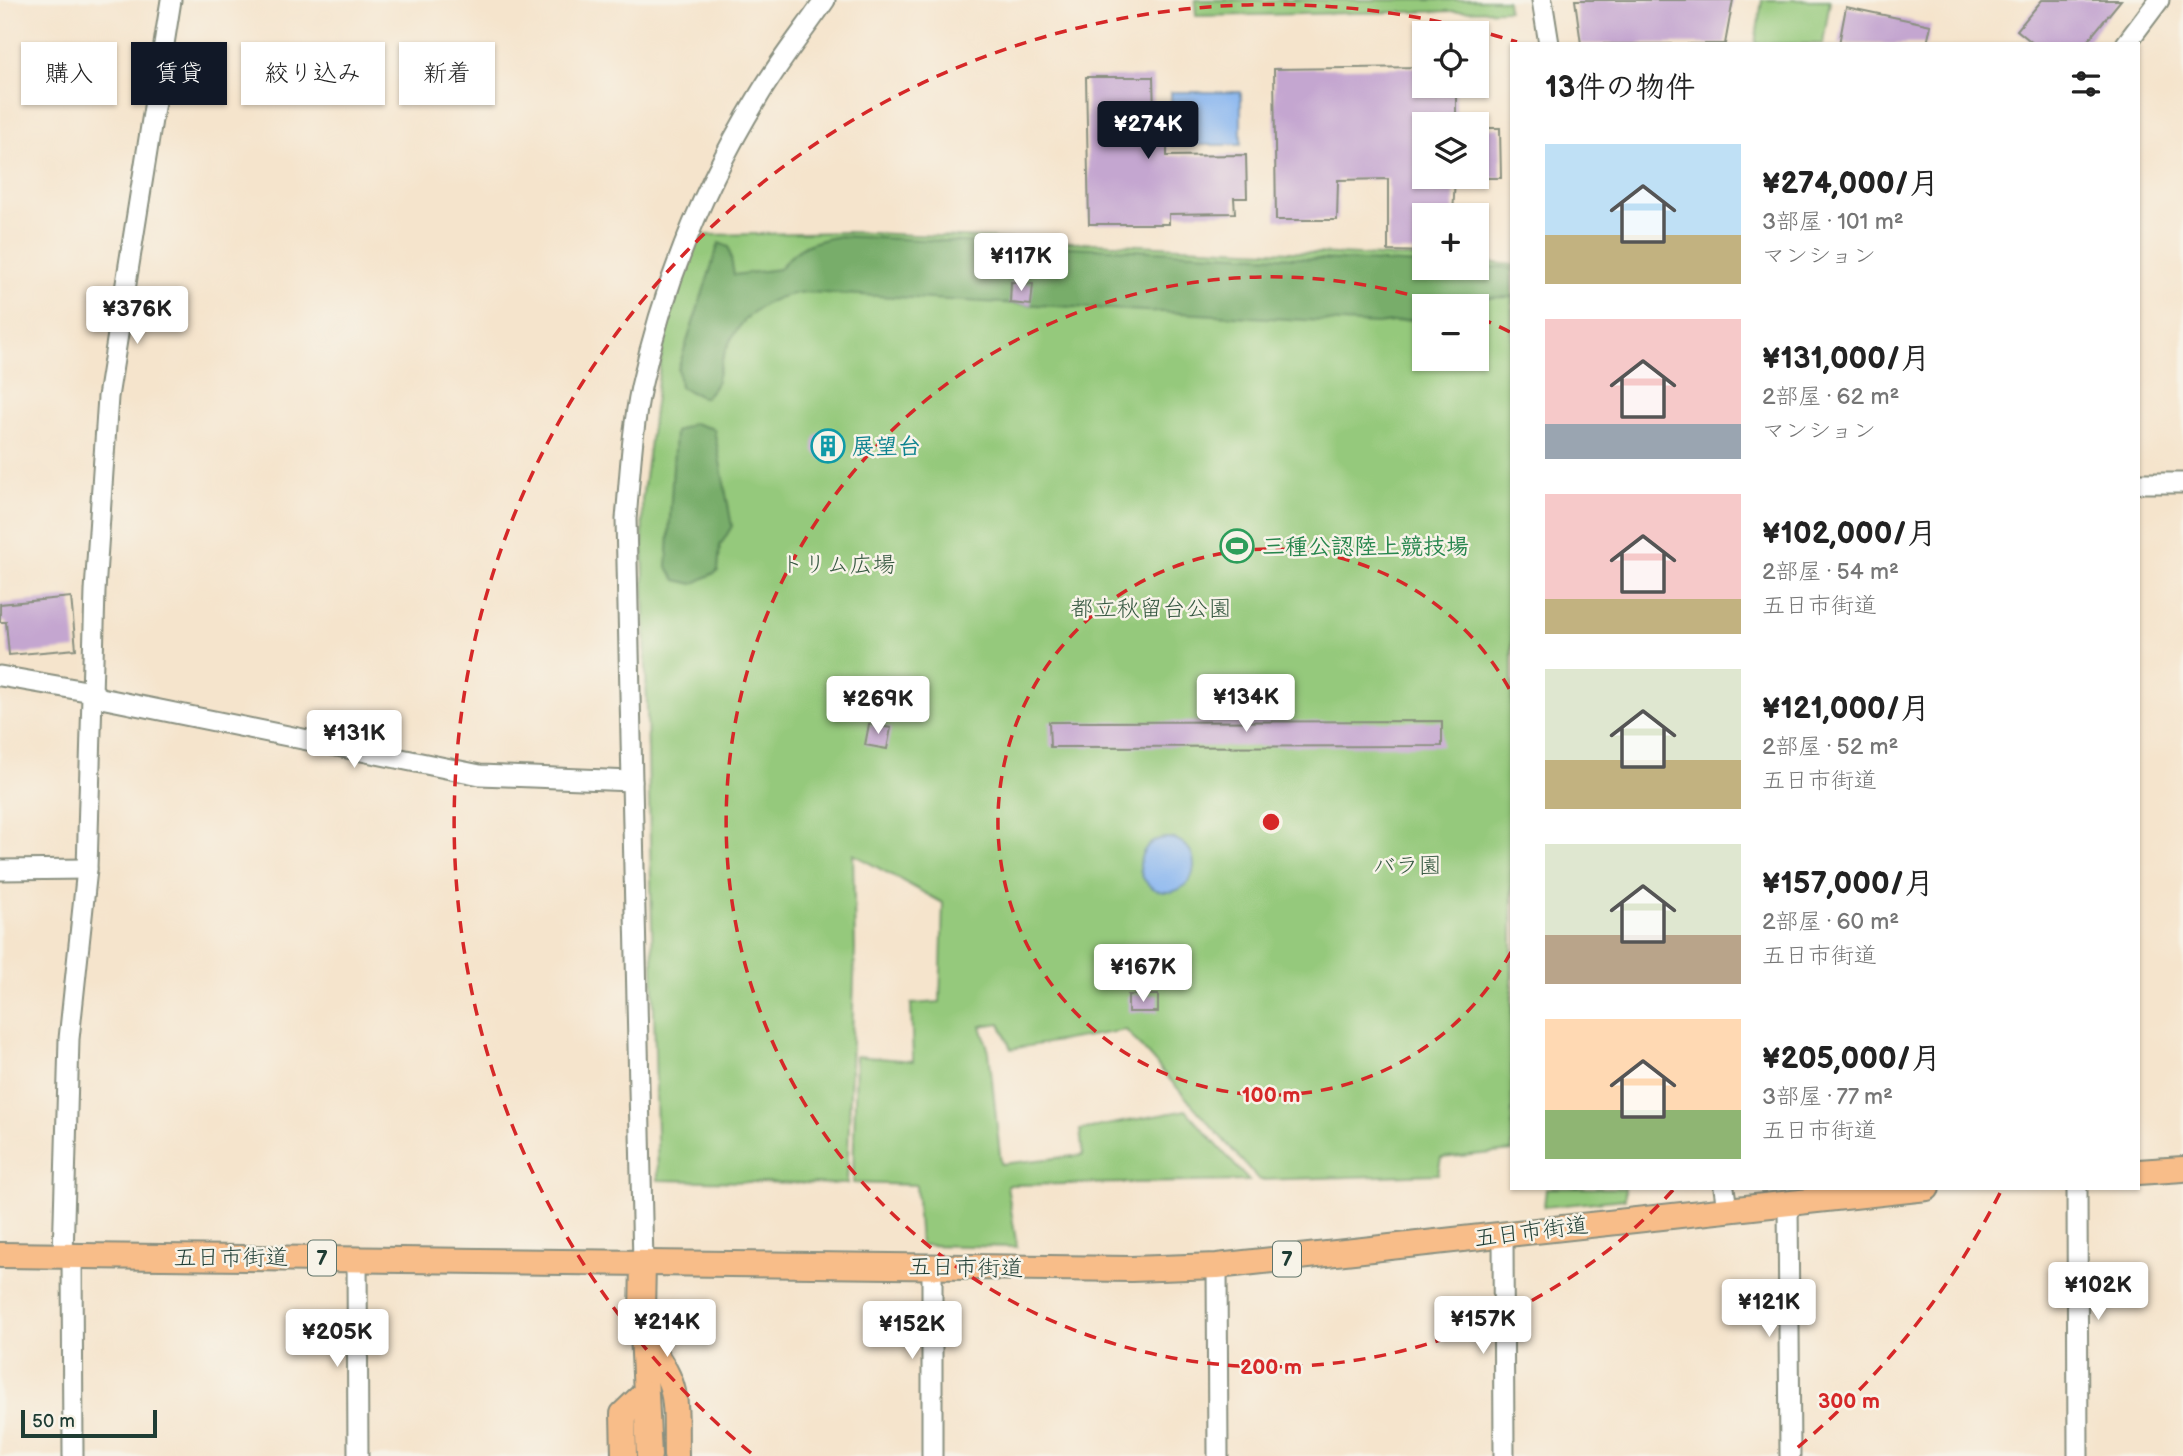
<!DOCTYPE html>
<html lang="ja">
<head>
<meta charset="utf-8">
<style>
  body { margin:0; font-family:"Balsamiq Sans","Klee One",sans-serif; background:#f2f2f2; color:#222; height:100vh; display:flex; flex-direction:column; font-size:26px; white-space:nowrap }
  * { box-sizing:border-box; margin:0 }
  p { font-size:23px; color:#767676 }
  .icon { flex:none; width:38px; height:38px; fill:none; stroke:currentColor; stroke-width:2; stroke-linecap:round; stroke-linejoin:round }
  .map { position:relative; flex:1; overflow:hidden }
  .details { position:absolute; left:1510px; top:42px; width:630px; height:1148px; display:flex; flex-direction:column; background:#fff; border-radius:0px; box-shadow:0 2px 5px #0004 }
  .details>* { flex:none }
  .guide { position:absolute; left:21px; top:42px; width:665px; height:63px; display:flex; gap:14px }
  .controls { position:absolute; left:1412px; top:21px; display:grid; gap:14px }
  .controls a { display:grid; place-items:center; width:77px; height:77px; border-radius:0px; background:#fff; box-shadow:0 2px 5px #0004; font-size:35px }
  .scale { position:absolute; left:21px; bottom:18px; width:136px; box-sizing:border-box; padding-left:7px; border:4px solid #1f3d34; border-top:0; font-size:19px; line-height:24px; white-space:nowrap; color:#1f3d34; -webkit-text-stroke:5px #f7f3e8; paint-order:stroke }
  .price { position:absolute; translate:-50% -60px; padding:0 16px; border-radius:7px; background:#fff; color:#222; font-size:23px; line-height:46px; filter:drop-shadow(0 2px 4px #0008) }
  .price::after { content:''; position:absolute; left:50%; top:42px; width:21px; height:16px; margin-left:-10px; background:inherit; clip-path:polygon(0 0,100% 0,50% 100%) }
  .price.current { background:#111827; color:#fff }
  ul { padding:0; list-style:none }
  li { display:flex; align-items:center; gap:21px; height:175px; padding:0 35px }
  li span { display:grid; place-items:center; flex:none; width:196px; height:140px; border-radius:0px; color:#555 }
  li>.icon { margin-inline-start:auto }
  span .icon { width:84px; height:84px; fill:#fffc; stroke-width:1 }
  li b { font-size:30px }
  h2 { display:flex; justify-content:space-between; align-items:center; height:84px; padding:0 35px; font-size:30px }
  .chip { padding:0 24px; border-radius:0px; background:#fff; box-shadow:0 2px 5px #0004; font-size:24px; line-height:63px }
  .chip.current { background:#111827; color:#fff }
  .map>svg:first-child { display:block }
</style>
</head>
<body>
<div class="map">
<svg width="2183" height="1456" viewBox="0 0 2183 1456">
  <rect width="100%" height="100%" fill="#f7f3e8"/>
  <filter id="ink" filterUnits="userSpaceOnUse"><feTurbulence type="fractalNoise" baseFrequency=".0143" numOctaves="2"/><feDisplacementMap in="SourceGraphic" scale="14" xChannelSelector="R" yChannelSelector="G"/><feConvolveMatrix kernelMatrix="1 2 1 2 8 2 1 2 1" color-interpolation-filters="sRGB"/></filter>
  <filter id="wash" filterUnits="userSpaceOnUse"><feTurbulence type="fractalNoise" baseFrequency=".00686" numOctaves="4" result="noise"/><feDisplacementMap in="SourceGraphic" scale="28" xChannelSelector="R" yChannelSelector="G"/><feGaussianBlur stdDeviation="1.57" result="paint"/><feColorMatrix in="noise" values="0 0 0 0 0 0 0 0 0 0 0 0 0 0 0 0 0 1.4 0 .05"/><feComposite in="paint" operator="in"/></filter>
  <g filter="url(#wash)">
    <rect width="100%" height="100%" fill="#f5e4cc"/>
    <g fill="#95c97b" stroke="#5a8358" stroke-width="2" fill-rule="evenodd">
      <polygon points="1195,0 1507,0 1508,10 1196,16"/>
      <polygon points="1762,0 1830,0 1823,44 1755,44"/>
      <path d="M847,232l577,26v10h53v-7l35,4v886l-71,7 -3,16 -179,6 -133,-150 -115,19 -11,-26 -19,3 8,26 12,112 82,-9 -3,-25 106,-20 63,71 -242,4 10,62 -97,-2 -4,-60 -63,-2 3,-127 57,5 -2,-57 29,-2 3,-99 -90,-49 2,96 -8,234 -189,-4 -16,-680 22,-164 32,-95 12,-6zM1424,306h53v53h-53z"/>
      <polygon points="1546,1188 1625,1188 1625,1199 1544,1207"/>
    </g>
    <g fill="#78ad6b" stroke="#4c7550" stroke-width="2">
      <path d="M840,236l584,28v4l79,-1 9,2v28l-78,2 -3,7h-7v12l-47,6 -571,-32c-43,4 -70,27 -84,68 -6,19 -2,23 -18,38l-24,-11 -2,-18 41,-126 10,4 5,28 45,-6c18,-23 33,-28 61,-33z"/>
      <polygon points="693,423 714,429 732,526 720,546 718,571 693,584 676,580 667,567 675,432"/>
    </g>
    <g fill="#85b4f0" stroke="#527892" stroke-width="2">
      <rect x="1171" y="92" width="70" height="53"/>
      <circle cx="1167" cy="865" r="27"/>
    </g>
    <g id="blocks">
      <g fill="#c4a6d0">
        <polygon points="1575,0 1733,0 1725,44 1581,44"/>
        <polygon points="2042,0 2121,0 2085,44 2034,44 2017,30"/>
        <polygon points="1846,7 1931,25 1927,44 1839,44"/>
        <polygon points="1424,67 1424,86 1456,86 1456,124 1424,124 1424,177 1455,177 1453,215 1424,215 1424,252 1388,251 1388,179 1338,180 1337,220 1276,220 1274,69"/>
        <polygon points="1086,77 1153,77 1154,113 1167,113 1167,156 1246,155 1247,198 1234,198 1235,213 1169,214 1169,224 1089,224"/>
        <polygon points="1477,128 1500,128 1501,178 1477,178"/>
        <polygon points="1011,282 1033,284 1031,305 1010,303"/>
        <circle cx="828" cy="445" r="15"/>
        <polygon points="71,597 76,649 9,655 6,622 0,622 0,604"/>
        <polygon points="1442,721 1442,746 1050,747 1049,722"/>
        <polygon points="869,724 891,728 887,749 865,745"/>
        <rect x="1128" y="995" width="30" height="17"/>
      </g>
    </g>
  </g>
  <g filter="url(#ink)">
    <use href="#blocks" fill-opacity="0" stroke="#8a9080" stroke-width="2"/>
    <g fill="none" stroke-linecap="round" stroke-linejoin="round">
      <defs>
        <g id="minor">
          <polyline points="1542,0 1549,44"/>
          <polyline points="2126,44 2159,0"/>
          <polyline points="2138,483 2183,483"/>
          <polyline points="0,676 92,692 101,698 480,775 632,781"/>
          <polyline points="0,870 87,869"/>
          <polyline points="1724,1188 1727,1209"/>
          <polyline points="2077,1188 2078,1456"/>
          <polyline points="1788,1202 1790,1456"/>
          <polyline points="1503,1235 1504,1456"/>
          <polyline points="63,1256 69,1039 87,869 95,591 108,397 171,0"/>
          <polyline points="72,1256 73,1456"/>
          <polyline points="357,1258 358,1456"/>
          <path d="M643,1263l-17,-744c4,-44 6,-89 15,-132 23,-104 62,-200 117,-290 20,-34 45,-65 67,-97"/>
          <polyline points="932,1266 932,1456"/>
          <polyline points="1217,1266 1218,1456"/>
        </g>
        <g id="major">
          <polyline points="2138,1172 2183,1169"/>
          <polyline points="0,1255 1131,1269 1217,1266 1927,1188"/>
          <polyline points="643,1263 642,1313 649,1456"/>
          <path d="M643,1339c38,46 32,60 33,117"/>
          <polyline points="624,1456 623,1414 645,1393"/>
        </g>
      </defs>
      <use href="#minor" stroke="#8a9080" stroke-width="23"/>
      <use href="#major" stroke="#8a9080" stroke-width="28"/>
      <use href="#minor" stroke="#fff" stroke-width="19"/>
      <use href="#major" stroke="#f8bd89" stroke-width="24"/>
    </g>
  </g>
  <g fill="none" stroke="#d62828" stroke-width="3.5" stroke-dasharray="12 9">
    <path d="M1511 952A273 273 0 1 1 1511 692"/>
    <path d="M1673 1190A545 545 0 1 1 1444 305M1480 318A545 545 0 0 1 1510 332"/>
    <path d="M2000 1193A818 818 0 0 1 1791 1453M751 1453A818 818 0 0 1 1517 42"/>
  </g>
  <defs>
    <symbol id="building-ring" viewBox="-11 -11 22 22"><circle r="9.5" fill="#f7f3e8" stroke="#0f9aa8" stroke-width="1.5"/><path d="M-4-6H4V6H1V3H-1V6H-4ZM-2.5-4.3h1.7v1.8h-1.7ZM.8-4.3h1.7v1.8H.8ZM-2.5-1h1.7V.8h-1.7ZM.8-1h1.7V.8H.8Z" fill="#0f9aa8"/></symbol>
    <symbol id="stadium-ring" viewBox="-11 -11 22 22"><circle r="9.5" fill="#f7f3e8" stroke="#2e9e5b" stroke-width="1.5"/><path d="M0-5a6.5 5 0 1 0 0 10a6.5 5 0 1 0 0-10ZM-3.5-1.8h7v3.6h-7Z" fill="#2e9e5b"/></symbol>
  </defs>
  <g fill-rule="evenodd">
    <use href="#building-ring" x="809" y="427" width="38" height="38"/>
    <use href="#stadium-ring" x="1218" y="527" width="38" height="38"/>
  </g>
  <g text-anchor="middle" stroke-width="5" stroke-linejoin="round" paint-order="stroke">
    <g fill="#f7f3e8" stroke="#60746a" stroke-width="2">
      <rect x="308" y="1240.5" width="28" height="35" rx="5"/>
      <rect x="1273" y="1241.5" width="28" height="35" rx="5"/>
    </g>
    <g font-size="21" font-weight="bold" fill="#1f3d34">
      <text x="322" y="1265">7</text>
      <text x="1287" y="1266">7</text>
    </g>
    <g font-size="23" font-weight="bold" fill="#0d838f" stroke="#f7f3e8" text-anchor="start">
      <text x="852" y="454">展望台</text>
    </g>
    <g font-size="23" font-weight="bold" fill="#27864d" stroke="#f7f3e8" text-anchor="start">
      <text x="1262" y="554">三種公認陸上競技場</text>
    </g>
    <g font-size="23" fill="#375942" stroke="#f7f3e8">
      <text x="838" y="572">トリム広場</text>
      <text x="1151" y="616">都立秋留台公園</text>
      <text x="1407" y="873">バラ園</text>
    </g>
    <g font-size="23" fill="#1f3d34" stroke="#f7f3e8">
      <text transform="translate(1531 1231) rotate(-7)" y="8">五日市街道</text>
      <text x="231" y="1265">五日市街道</text>
      <text transform="translate(966 1267) rotate(1)" y="8">五日市街道</text>
    </g>
  </g>
  <circle cx="1271" cy="822" r="10" fill="#d62828" stroke="#f7f3e8" stroke-width="3.5"/>
  <g font-size="21" text-anchor="middle" font-weight="bold" fill="#d62828" stroke="#f7f3e8" stroke-width="5" stroke-linejoin="round" paint-order="stroke">
    <text x="1271" y="1102">100 m</text>
    <text x="1271" y="1374">200 m</text>
    <text x="1849" y="1408">300 m</text>
  </g>
</svg>
<div class="controls">
<a><svg class="icon" aria-label="locate" viewBox="0 0 24 24"><circle cx="12" cy="12" r="6"/><path d="M12 2v4M12 18v4M2 12h4M18 12h4"/></svg></a>
<a><svg class="icon" aria-label="layers" viewBox="0 0 24 24"><path d="M12 4l9 5-9 5-9-5zM3 14l9 5 9-5"/></svg></a>
<a>+</a>
<a>−</a>
</div>
<div class="scale">50 m</div>
<b class="price current" style="left:1148px;top:161px">¥274K</b>
<b class="price" style="left:1021px;top:293px">¥117K</b>
<b class="price" style="left:137px;top:346px">¥376K</b>
<b class="price" style="left:1246px;top:734px">¥134K</b>
<b class="price" style="left:878px;top:736px">¥269K</b>
<b class="price" style="left:354px;top:770px">¥131K</b>
<b class="price" style="left:1143px;top:1004px">¥167K</b>
<b class="price" style="left:2098px;top:1322px">¥102K</b>
<b class="price" style="left:1769px;top:1339px">¥121K</b>
<b class="price" style="left:1483px;top:1356px">¥157K</b>
<b class="price" style="left:667px;top:1359px">¥214K</b>
<b class="price" style="left:912px;top:1361px">¥152K</b>
<b class="price" style="left:337px;top:1369px">¥205K</b>
<div class="guide">
<a class="chip">購入</a>
<a class="chip current">賃貸</a>
<a class="chip">絞り込み</a>
<a class="chip">新着</a>
</div>
<section class="details">
<h2>13件の物件<svg class="icon" aria-label="filters" viewBox="0 0 24 24"><path d="M4 7h16M4 17h16"/><circle cx="9" cy="7" r="2"/><circle cx="15" cy="17" r="2"/></svg></h2>
<ul>
<li><span style="background:linear-gradient(#bfe0f5 65%,#c2b280 0)"><svg class="icon" aria-label="home" viewBox="0 0 24 24"><path d="M3 11l9-7 9 7M6 9v11h12V9"/></svg></span><div><b>¥274,000/月</b><p>3部屋 · 101 m²</p><p>マンション</p></div></li>
<li><span style="background:linear-gradient(#f6c9c9 75%,#9aa5b1 0)"><svg class="icon" aria-label="home" viewBox="0 0 24 24"><path d="M3 11l9-7 9 7M6 9v11h12V9"/></svg></span><div><b>¥131,000/月</b><p>2部屋 · 62 m²</p><p>マンション</p></div></li>
<li><span style="background:linear-gradient(#f6c9c9 75%,#c2b280 0)"><svg class="icon" aria-label="home" viewBox="0 0 24 24"><path d="M3 11l9-7 9 7M6 9v11h12V9"/></svg></span><div><b>¥102,000/月</b><p>2部屋 · 54 m²</p><p>五日市街道</p></div></li>
<li><span style="background:linear-gradient(#dfe7d0 65%,#c2b280 0)"><svg class="icon" aria-label="home" viewBox="0 0 24 24"><path d="M3 11l9-7 9 7M6 9v11h12V9"/></svg></span><div><b>¥121,000/月</b><p>2部屋 · 52 m²</p><p>五日市街道</p></div></li>
<li><span style="background:linear-gradient(#dfe7d0 65%,#b9a48a 0)"><svg class="icon" aria-label="home" viewBox="0 0 24 24"><path d="M3 11l9-7 9 7M6 9v11h12V9"/></svg></span><div><b>¥157,000/月</b><p>2部屋 · 60 m²</p><p>五日市街道</p></div></li>
<li><span style="background:linear-gradient(#ffd9b3 65%,#8fb573 0)"><svg class="icon" aria-label="home" viewBox="0 0 24 24"><path d="M3 11l9-7 9 7M6 9v11h12V9"/></svg></span><div><b>¥205,000/月</b><p>3部屋 · 77 m²</p><p>五日市街道</p></div></li>
</ul>
</section>
</div>
</body>
</html>
